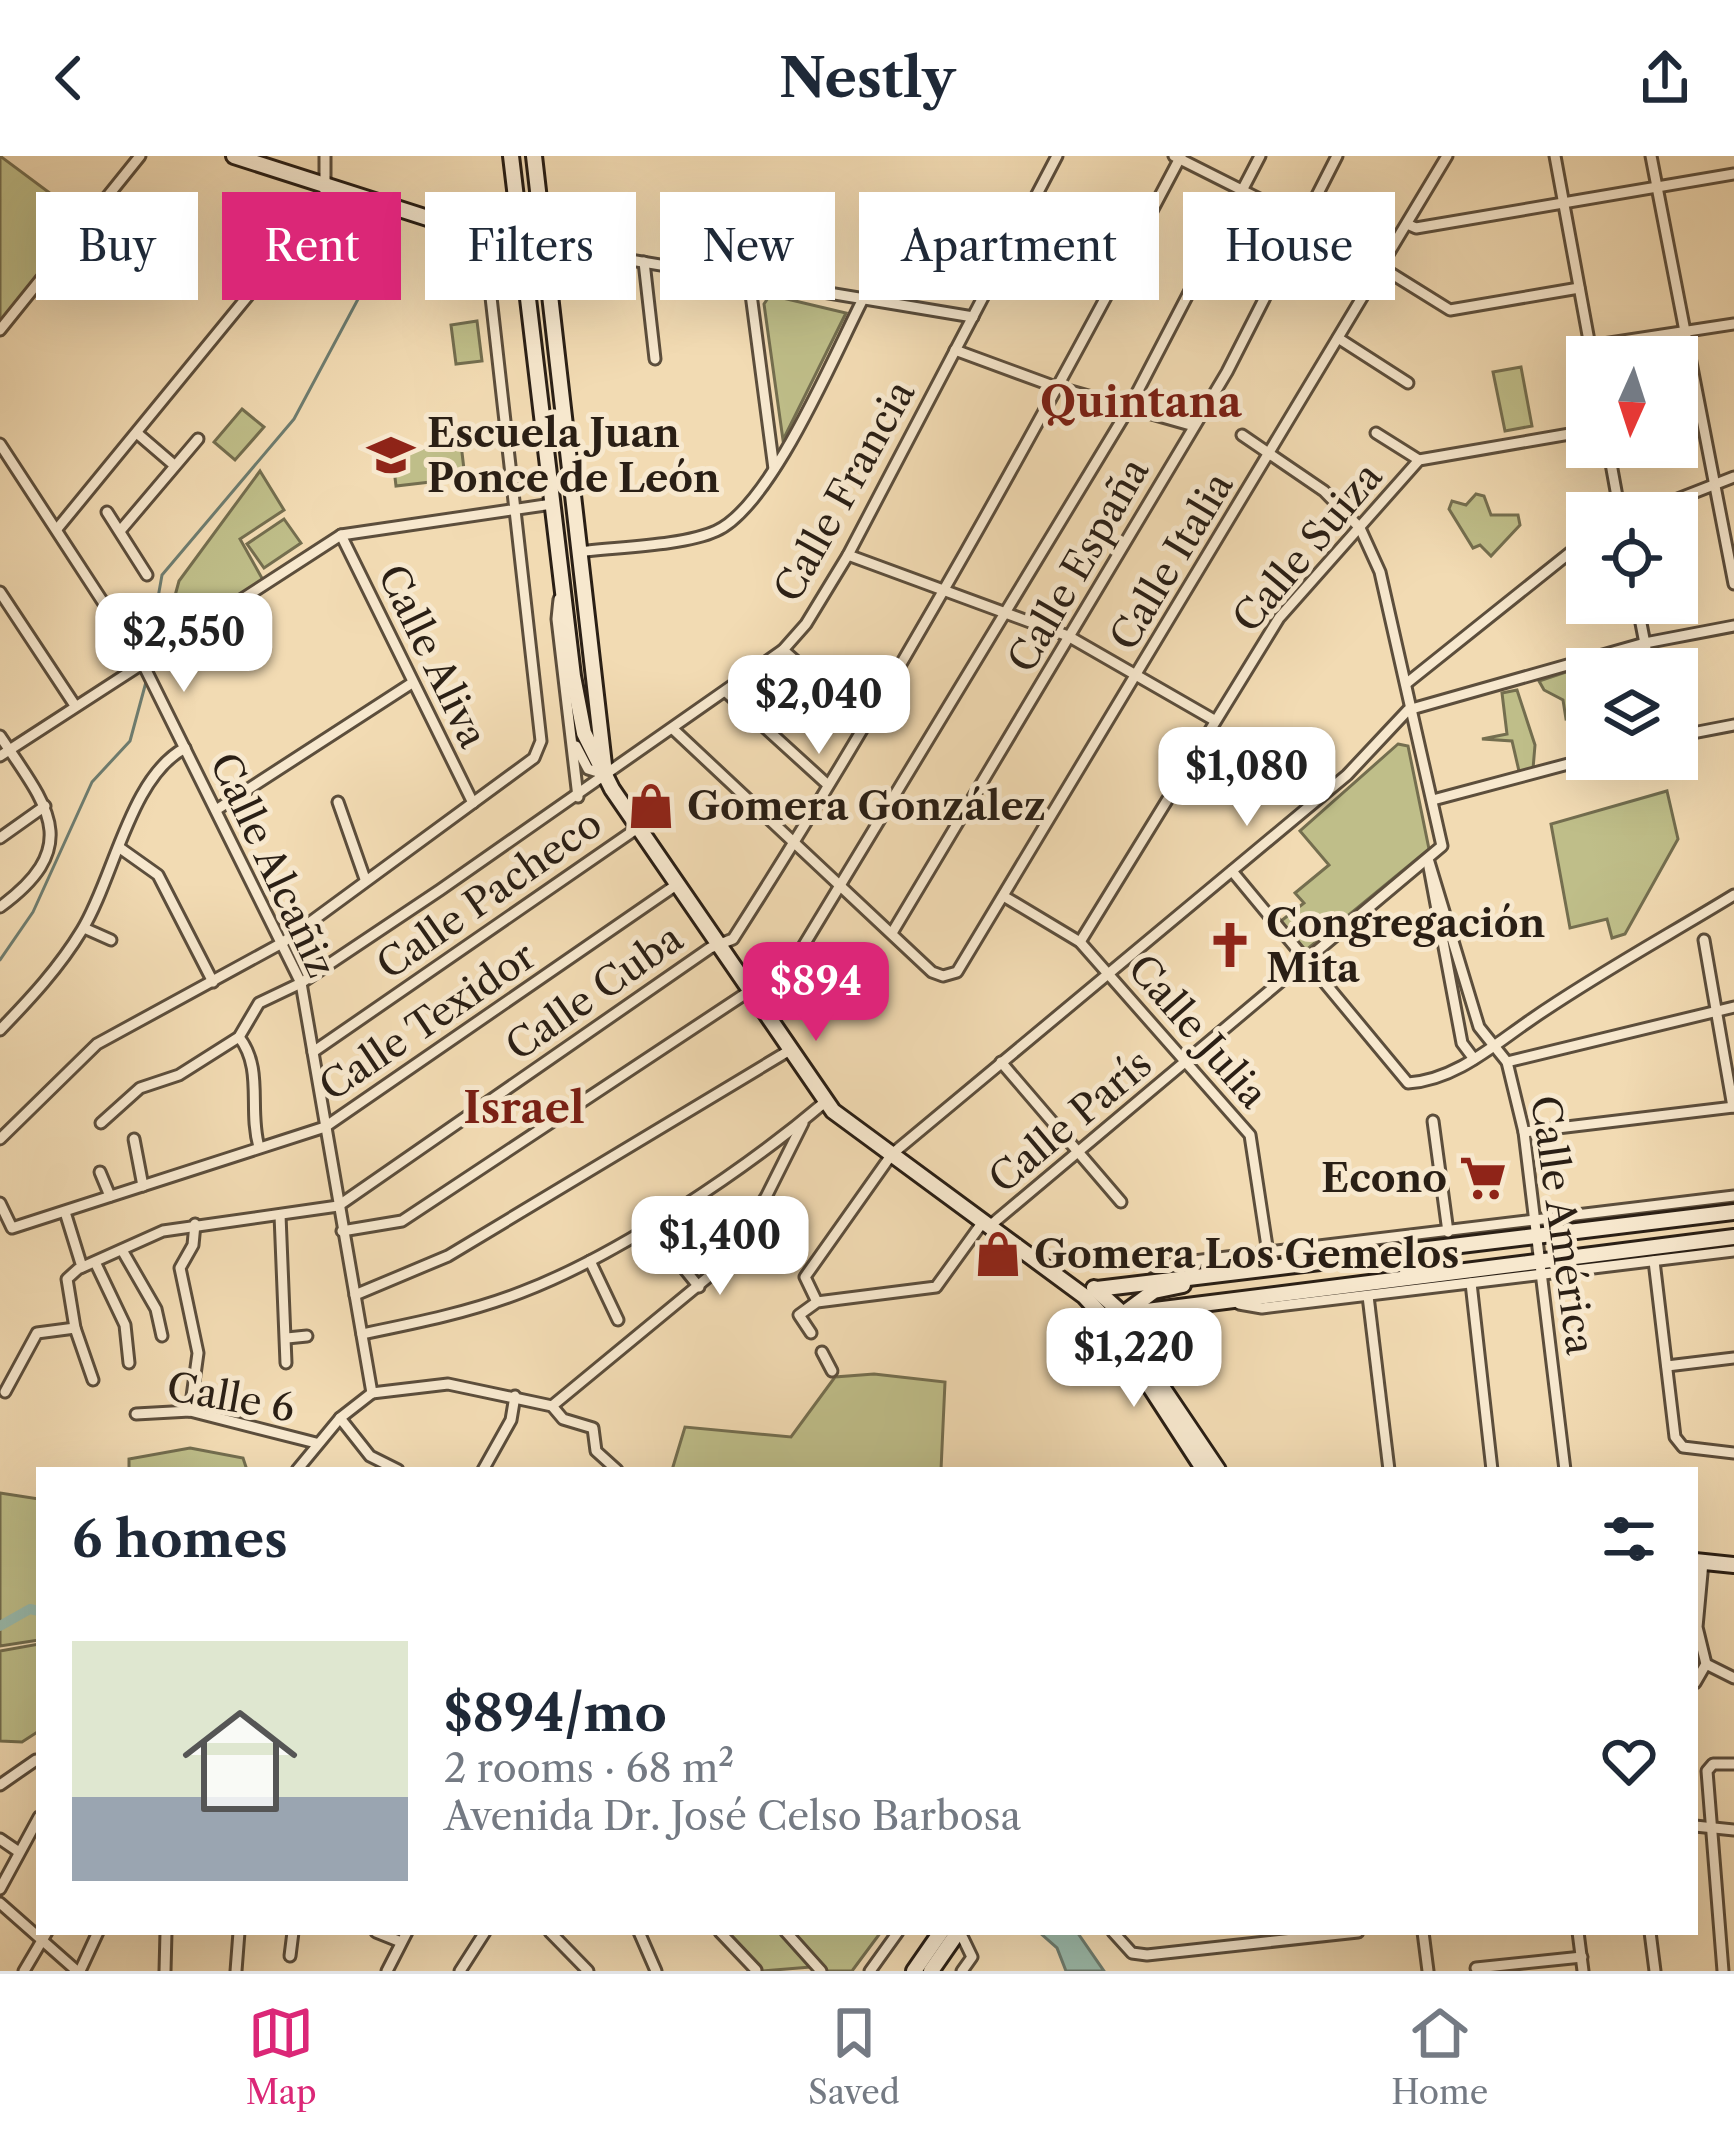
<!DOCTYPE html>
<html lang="en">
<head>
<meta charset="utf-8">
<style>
  body { margin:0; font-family:"Libre Caslon Text",serif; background:#f2f2f3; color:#1f2937; height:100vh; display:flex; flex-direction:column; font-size:45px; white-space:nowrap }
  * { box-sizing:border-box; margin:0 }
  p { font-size:39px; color:#747a83 }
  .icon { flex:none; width:66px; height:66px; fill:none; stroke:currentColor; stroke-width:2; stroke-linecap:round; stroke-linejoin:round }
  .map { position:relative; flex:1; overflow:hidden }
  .side { position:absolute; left:36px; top:1311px; width:1662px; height:468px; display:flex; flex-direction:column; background:#fff; border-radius:0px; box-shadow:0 12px 48px #0002 }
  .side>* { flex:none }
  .hud { position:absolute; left:36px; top:36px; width:1662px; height:108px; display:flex; gap:24px }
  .needle { width:78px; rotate:183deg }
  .fabs { position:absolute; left:1566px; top:180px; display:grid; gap:24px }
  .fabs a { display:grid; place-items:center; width:132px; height:132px; border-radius:0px; background:#fff; box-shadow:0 12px 48px #0002; font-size:60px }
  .price { position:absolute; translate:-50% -102px; padding:0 27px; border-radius:24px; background:#fff; color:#222; font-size:39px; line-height:78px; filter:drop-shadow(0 3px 6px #0008) }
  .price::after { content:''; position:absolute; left:50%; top:72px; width:36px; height:27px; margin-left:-18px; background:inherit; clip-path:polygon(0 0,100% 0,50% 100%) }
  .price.current { background:#db2777; color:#fff }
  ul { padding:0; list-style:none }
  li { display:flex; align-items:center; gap:36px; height:300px; padding:0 36px }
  li span { display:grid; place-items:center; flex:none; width:336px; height:240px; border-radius:0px; color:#555 }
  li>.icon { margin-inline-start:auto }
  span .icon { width:144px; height:144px; fill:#fffc; stroke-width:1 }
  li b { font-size:51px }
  h2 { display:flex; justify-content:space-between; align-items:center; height:144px; padding:0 36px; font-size:51px }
  .tag { padding:0 42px; border-radius:0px; background:#fff; box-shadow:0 12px 48px #0002; font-size:42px; line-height:108px }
  .tag.current { background:#db2777; color:#fff }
  header { display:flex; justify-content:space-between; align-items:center; height:156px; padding:0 36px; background:#fff; font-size:54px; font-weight:700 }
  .dock { display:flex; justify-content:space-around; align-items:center; height:168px; border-top:3px solid #e0e1e3; background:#fff; font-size:33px; color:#747a83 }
  .dock a { display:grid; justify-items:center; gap:6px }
  .dock .current { color:#db2777 }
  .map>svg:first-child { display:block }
</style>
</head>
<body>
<header><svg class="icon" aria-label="back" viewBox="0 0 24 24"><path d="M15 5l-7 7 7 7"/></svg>Nestly<svg class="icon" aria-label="share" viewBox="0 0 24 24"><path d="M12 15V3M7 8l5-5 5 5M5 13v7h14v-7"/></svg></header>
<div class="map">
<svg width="1734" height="1815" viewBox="0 0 1734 1815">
  <rect width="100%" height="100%" fill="#f2dbb3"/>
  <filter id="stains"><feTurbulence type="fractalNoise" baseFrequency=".00167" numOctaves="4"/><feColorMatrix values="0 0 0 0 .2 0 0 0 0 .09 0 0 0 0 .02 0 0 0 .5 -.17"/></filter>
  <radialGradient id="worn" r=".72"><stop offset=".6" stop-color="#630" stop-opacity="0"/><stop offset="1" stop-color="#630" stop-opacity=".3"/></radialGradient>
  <g fill="#bfbe89" stroke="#746e4f" stroke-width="3">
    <polygon points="0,0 82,61 82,68 0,168"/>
    <polygon points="770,139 846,157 783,284 764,148"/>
    <polygon points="477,165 482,205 456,208 451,169"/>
    <polygon points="1521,211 1532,270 1505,275 1493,216"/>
    <polygon points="242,253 264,271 235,304 214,286"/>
    <polygon points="461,288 465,322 396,330 392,296"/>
    <polygon points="260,315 284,354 240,383 263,424 170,485 164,480 179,425"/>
    <polygon points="1476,338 1484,340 1491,359 1518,359 1520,369 1491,400 1480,389 1473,392 1449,353 1452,345 1466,349"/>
    <polygon points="284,363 301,387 264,412 247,388"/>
    <polygon points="784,504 806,525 785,539 798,558 796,566 788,559 775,564 762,560 775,543 770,537 778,542 784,536 761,521"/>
    <polygon points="1572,514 1587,559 1566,563 1563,544 1544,534 1539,525"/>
    <polygon points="1517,534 1535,589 1533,613 1519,615 1512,585 1482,583 1507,578 1502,537"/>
    <polygon points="1398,588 1408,590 1429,693 1305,795 1281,765 1304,747 1295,737 1329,709 1300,675"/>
    <polygon points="1667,635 1678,683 1625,778 1612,782 1607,763 1570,772 1551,668"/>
    <polygon points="874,1218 945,1226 941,1314 672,1314 685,1271 791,1281 835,1221"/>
    <polygon points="190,1292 243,1302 247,1314 129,1314 129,1303"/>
    <polygon points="0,1337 39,1343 39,1484 0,1490"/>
    <polygon points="39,1488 39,1575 22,1586 0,1585 0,1495"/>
    <polygon points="714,1776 782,1776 811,1811 762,1815"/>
    <polygon points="791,1776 881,1776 852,1815 825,1815"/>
  </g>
  <polygon fill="#9bbbac" stroke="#6e7d70" stroke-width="3" points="1039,1776 1077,1776 1104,1815 1066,1815 1057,1792"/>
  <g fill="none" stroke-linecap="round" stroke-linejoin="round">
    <g stroke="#6e7d70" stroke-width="3">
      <polyline points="148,498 162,419 294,263 396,72"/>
      <polyline points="0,804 33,756 92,626 130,585 146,526"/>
    </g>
    <polyline stroke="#9bbbac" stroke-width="10" points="0,1470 30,1453 39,1455"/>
    <defs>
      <g id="street">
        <polyline points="1174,0 1323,75 1450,154 1579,132"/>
        <polyline points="1555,0 1592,201"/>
        <polyline points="1651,0 1734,428"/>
        <polyline points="1407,68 1416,72 1734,18"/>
        <polyline points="522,86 973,161"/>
        <polyline points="644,106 655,203"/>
        <polyline points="749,123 774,313"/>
        <polyline points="0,174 140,0"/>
        <polyline points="1338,182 1408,227"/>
        <polyline points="1590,190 1734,168"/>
        <polyline points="955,194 1053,230 1194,270"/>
        <polyline points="1376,277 1419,304"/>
        <polyline points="138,278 174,309"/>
        <polyline points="0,288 142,506 301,827 372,1237"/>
        <polyline points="1608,291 1620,357"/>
        <polyline points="107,356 147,419"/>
        <polyline points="1642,357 1734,321"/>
        <polyline points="57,373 325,46 325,0"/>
        <polyline points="120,375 198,283"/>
        <polyline points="341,379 473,647"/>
        <path d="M578,396c38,-5 105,-6 138,-21 55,-24 119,-178 148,-234"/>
        <polyline points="848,399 1068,480 1214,564"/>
        <polyline points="0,436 74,548"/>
        <polyline points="559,443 557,463 578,641"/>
        <polyline points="1637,447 1650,513"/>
        <polyline points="783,494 866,567"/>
        <polyline points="1407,527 1587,383"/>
        <polyline points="726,536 828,629"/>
        <polyline points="673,573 932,816 943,820 957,816 1447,0"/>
        <path d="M0,580c46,69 85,109 0,171"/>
        <polyline points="1677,580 1734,569"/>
        <polyline points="576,590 588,613 604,618"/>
        <polyline points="0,600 341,379 552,348"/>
        <polyline points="1433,644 1587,603"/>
        <polyline points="338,646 365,723"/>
        <polyline points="216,654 412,527"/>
        <polyline points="0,682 45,650"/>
        <polyline points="120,692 158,719 213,826"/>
        <polyline points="1429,706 1479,871 1507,906 1524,976 1565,1314"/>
        <polyline points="1429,711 1462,887 1474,903"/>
        <path d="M1232,715l176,212c48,-3 87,-39 124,-64 65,-45 135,-83 202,-124"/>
        <polyline points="1005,741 1080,786 1250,979 1268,1097"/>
        <polyline points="84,772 111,784"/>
        <polyline points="892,777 1227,216 1337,0"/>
        <polyline points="1704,784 1733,951"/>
        <polyline points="1080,786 1279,462 1419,304 1587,275"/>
        <polyline points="764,855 1129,252 1260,0"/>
        <path d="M0,874c30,-31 59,-62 82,-100 32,-52 48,-153 103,-182"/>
        <path d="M239,881c25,32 9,72 20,110"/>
        <polyline points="313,896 639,671"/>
        <polyline points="1001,906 1121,1046"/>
        <polyline points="1507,906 1734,851"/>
        <polyline points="1433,965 1448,1076"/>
        <polyline points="101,967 140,932 179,919 239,881 259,847 301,827 440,734 783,494 806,468 848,399 1057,0"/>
        <polyline points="1524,976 1734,951"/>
        <polyline points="0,983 97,888 282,787 534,602 541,585 484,79"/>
        <polyline points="134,983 143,1030"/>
        <polyline points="100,1016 110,1040"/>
        <polyline points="0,1047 12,1072 325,971 679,727"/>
        <polyline points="65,1056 82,1111"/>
        <polyline points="280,1059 286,1207"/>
        <polyline points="649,1069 699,1131"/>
        <polyline points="342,1075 402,1065 751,834"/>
        <polyline points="122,1094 156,1153 162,1180"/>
        <polyline points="590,1105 618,1164"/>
        <polyline points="1654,1105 1675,1281 1683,1291 1734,1297"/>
        <polyline points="95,1106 125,1169 129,1207"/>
        <polyline points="1152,1110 1734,1040"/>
        <polyline points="1471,1127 1492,1314"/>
        <polyline points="355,1139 448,1100 790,894"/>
        <polyline points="1368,1140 1389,1314"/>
        <polyline points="817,1146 805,1121 892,998 1347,619 1408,554 1645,487 1734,470"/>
        <polyline points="1239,1148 1262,1152 1734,1095"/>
        <polyline points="811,1177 799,1159 817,1146 936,1131 980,1070 992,1068 1442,690 1380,416 1360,372 1324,335 1242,279"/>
        <path d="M362,1178c54,-11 109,-22 160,-42 97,-37 224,-123 303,-190"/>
        <polyline points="287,1182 307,1180"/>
        <polyline points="822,1196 832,1215"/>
        <polyline points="1667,1210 1734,1202"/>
        <path d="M93,1224l-18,-52 -8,-49 11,-10 85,-38 175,-25 372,-258 23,-9c162,-253 308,-517 448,-783"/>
        <polyline points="5,1236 37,1177 75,1172"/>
        <polyline points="372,1237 448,1228 552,1250 563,1263 593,1272 596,1295 617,1314"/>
        <polyline points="552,1250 718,1113 766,1041 803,967"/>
        <polyline points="190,1255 198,1197 180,1112 193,1089 195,1068"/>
        <polyline points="136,1258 190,1255 316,1287"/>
        <polyline points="340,1262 370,1300 398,1314"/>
        <polyline points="297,1314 340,1262 372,1237"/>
        <polyline points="483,1314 511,1264 515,1240"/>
        <polyline points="1706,1508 1734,1522"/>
        <polyline points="1695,1527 1706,1508 1697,1471 1703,1406"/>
        <polyline points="0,1629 36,1604"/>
        <polyline points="1695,1670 1734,1674"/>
        <polyline points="0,1683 19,1696"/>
        <polyline points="0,1733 39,1661"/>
        <polyline points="0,1747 77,1815"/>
        <polyline points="376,1776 401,1786"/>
        <polyline points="550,1776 588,1815"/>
        <polyline points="639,1776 656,1815"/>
        <polyline points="720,1776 756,1814"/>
        <polyline points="786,1776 821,1815"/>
        <polyline points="960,1776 972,1801 962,1815"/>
        <polyline points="1113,1776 1132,1797 1147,1799 1358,1776"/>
        <polyline points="1423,1776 1428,1815"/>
        <polyline points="1578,1776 1583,1815"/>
        <polyline points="1650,1776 1655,1815"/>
        <polyline points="290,1800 293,1776"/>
        <polyline points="1476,1812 1582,1801"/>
        <polyline points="24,1815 47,1776"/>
        <polyline points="80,1815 98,1776"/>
        <polyline points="165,1815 166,1776"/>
        <polyline points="236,1815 239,1776"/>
        <polyline points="387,1815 407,1776"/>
        <polyline points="460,1815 485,1776"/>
        <polyline points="870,1815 898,1776"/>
        <polyline points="1723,1815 1707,1615 1713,1608 1734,1608"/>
      </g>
      <g id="secondary">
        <polyline points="234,0 462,73 522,86"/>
        <polyline points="511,0 573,520 584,577 612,633 833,955 1084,1140 1108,1166 1204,1314"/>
        <polyline points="534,0 604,609"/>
        <polyline points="1094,1132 1123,1158 1131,1185 1218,1314"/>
        <polyline points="1097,1133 1734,1056"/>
        <polyline points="1123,1158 1734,1081"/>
        <polyline points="1123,1158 1154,1135 1183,1129"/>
        <polyline points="1695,1405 1734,1409"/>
        <polyline points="914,1815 941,1776"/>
        <polyline points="931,1815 958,1776"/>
      </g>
    </defs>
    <use href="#street" stroke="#5c4e3c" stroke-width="15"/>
    <use href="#secondary" stroke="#2a1f15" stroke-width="20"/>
    <use href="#street" stroke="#f7e8ce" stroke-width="9"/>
    <use href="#secondary" stroke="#f7e8ce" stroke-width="14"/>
  </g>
  <defs>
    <symbol id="school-bare" viewBox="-9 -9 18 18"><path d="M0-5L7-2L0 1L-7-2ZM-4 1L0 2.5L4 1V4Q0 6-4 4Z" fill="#8f2418" stroke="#f7e8ce" stroke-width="2.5" paint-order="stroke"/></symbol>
    <symbol id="shop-bare" viewBox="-9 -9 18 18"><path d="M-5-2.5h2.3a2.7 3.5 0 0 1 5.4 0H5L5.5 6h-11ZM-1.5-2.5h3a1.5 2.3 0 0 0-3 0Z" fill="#8f2418" stroke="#f7e8ce" stroke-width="2.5" paint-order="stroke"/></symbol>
    <symbol id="church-bare" viewBox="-9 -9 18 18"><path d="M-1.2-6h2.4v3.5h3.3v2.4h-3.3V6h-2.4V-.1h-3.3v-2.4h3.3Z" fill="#8f2418" stroke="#f7e8ce" stroke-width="2.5" paint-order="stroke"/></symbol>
    <symbol id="supermarket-bare" viewBox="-9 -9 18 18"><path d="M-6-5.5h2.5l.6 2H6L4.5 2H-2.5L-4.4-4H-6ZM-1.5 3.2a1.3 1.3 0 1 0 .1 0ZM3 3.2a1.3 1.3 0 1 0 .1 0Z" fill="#8f2418" stroke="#f7e8ce" stroke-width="2.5" paint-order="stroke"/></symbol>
  </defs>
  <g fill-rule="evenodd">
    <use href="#school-bare" x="358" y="266" width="66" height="66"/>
    <use href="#shop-bare" x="618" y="617" width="66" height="66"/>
    <use href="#church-bare" x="1197" y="756" width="66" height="66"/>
    <use href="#supermarket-bare" x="1450" y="989" width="66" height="66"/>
    <use href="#shop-bare" x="965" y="1065" width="66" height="66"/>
  </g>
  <g text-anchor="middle" stroke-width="10" stroke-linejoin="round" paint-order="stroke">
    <g font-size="39" font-weight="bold" fill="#2a1f15" stroke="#f7e8ce" text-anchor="start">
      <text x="427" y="291">Escuela Juan<tspan x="427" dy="45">Ponce de León</tspan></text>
      <text x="687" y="664">Gomera González</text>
      <text x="1266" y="781">Congregación<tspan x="1266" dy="45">Mita</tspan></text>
      <text x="1447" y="1036" text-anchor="end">Econo</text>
      <text x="1034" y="1112">Gomera Los Gemelos</text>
    </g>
    <g font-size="39" fill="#2a1f15" stroke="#f7e8ce">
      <text transform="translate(844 335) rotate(-61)" y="14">Calle Francia</text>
      <text transform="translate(1307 391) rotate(-50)" y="14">Calle Suiza</text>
      <text transform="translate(1171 405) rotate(-59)" y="14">Calle Italia</text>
      <text transform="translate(1078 409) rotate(-60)" y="14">Calle España</text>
      <text transform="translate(433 500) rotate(64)" y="14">Calle Aliva</text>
      <text transform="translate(273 709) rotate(65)" y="14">Calle Alcañiz</text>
      <text transform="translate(489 738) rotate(-35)" y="14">Calle Pacheco</text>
      <text transform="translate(594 836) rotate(-35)" y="14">Calle Cuba</text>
      <text transform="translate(427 865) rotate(-34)" y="14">Calle Texidor</text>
      <text transform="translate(1198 875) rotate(49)" y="14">Calle Julia</text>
      <text transform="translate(1070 965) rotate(-40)" y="14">Calle París</text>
      <text transform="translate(1563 1069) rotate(82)" y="14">Calle América</text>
      <text transform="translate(231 1241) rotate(10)" y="14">Calle 6</text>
    </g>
    <g font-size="42" font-weight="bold" fill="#7a1f14" stroke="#f7e8ce">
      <text x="1141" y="261">Quintana</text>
      <text x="524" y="967">Israel</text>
    </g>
  </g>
  <rect width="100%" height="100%" filter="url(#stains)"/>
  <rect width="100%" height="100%" fill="url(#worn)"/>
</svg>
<div class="fabs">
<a><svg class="needle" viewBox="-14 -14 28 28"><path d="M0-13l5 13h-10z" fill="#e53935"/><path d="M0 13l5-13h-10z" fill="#747a83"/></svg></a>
<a><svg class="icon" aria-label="locate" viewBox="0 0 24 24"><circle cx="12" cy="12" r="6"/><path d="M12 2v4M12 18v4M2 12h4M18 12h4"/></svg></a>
<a><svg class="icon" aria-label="layers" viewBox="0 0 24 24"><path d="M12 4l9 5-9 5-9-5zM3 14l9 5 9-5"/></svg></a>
</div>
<b class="price" style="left:184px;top:539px">$2,550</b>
<b class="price" style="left:819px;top:601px">$2,040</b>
<b class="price" style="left:1247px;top:673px">$1,080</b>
<b class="price current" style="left:816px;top:888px">$894</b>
<b class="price" style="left:720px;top:1142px">$1,400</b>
<b class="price" style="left:1134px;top:1254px">$1,220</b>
<div class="hud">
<a class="tag">Buy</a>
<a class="tag current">Rent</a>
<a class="tag">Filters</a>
<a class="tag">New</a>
<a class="tag">Apartment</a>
<a class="tag">House</a>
</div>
<section class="side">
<h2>6 homes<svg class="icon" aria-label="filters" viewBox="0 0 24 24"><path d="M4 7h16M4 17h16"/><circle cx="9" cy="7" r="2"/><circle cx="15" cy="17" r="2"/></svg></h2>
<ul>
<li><span style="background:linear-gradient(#dfe7d0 65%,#9aa5b1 0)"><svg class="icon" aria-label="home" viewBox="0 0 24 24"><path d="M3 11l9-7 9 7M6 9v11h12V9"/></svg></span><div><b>$894/mo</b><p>2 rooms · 68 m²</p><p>Avenida Dr. José Celso Barbosa</p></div><svg class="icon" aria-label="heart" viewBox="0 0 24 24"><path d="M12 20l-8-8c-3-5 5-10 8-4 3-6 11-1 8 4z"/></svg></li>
</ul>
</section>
</div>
<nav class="dock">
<a class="current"><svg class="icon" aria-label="map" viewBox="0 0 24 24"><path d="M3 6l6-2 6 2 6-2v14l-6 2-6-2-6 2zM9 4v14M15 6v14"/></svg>Map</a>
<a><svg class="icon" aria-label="saved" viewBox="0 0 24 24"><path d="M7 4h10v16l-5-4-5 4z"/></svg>Saved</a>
<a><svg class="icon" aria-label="home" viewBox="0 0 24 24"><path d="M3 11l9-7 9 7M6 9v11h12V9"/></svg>Home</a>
</nav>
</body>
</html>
